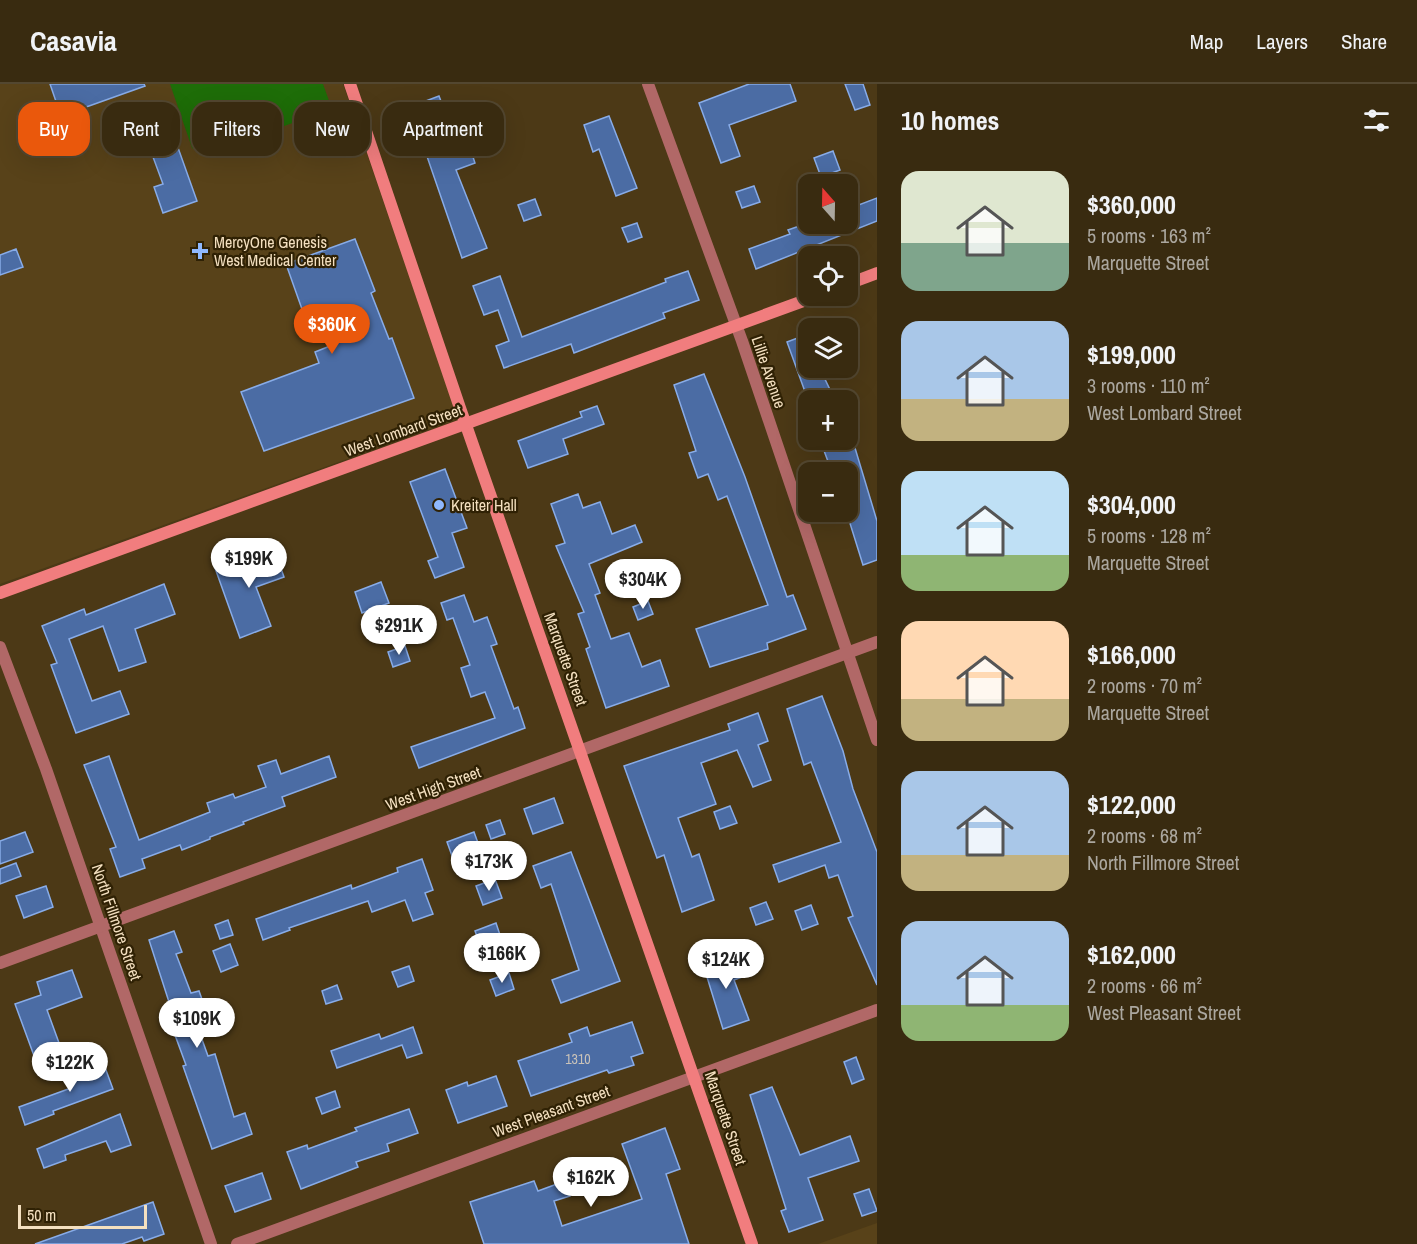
<!DOCTYPE html>
<html lang="en">
<head>
<meta charset="utf-8">
<style>
  body { margin:0; font-family:"Archivo Narrow",sans-serif; background:#403319; color:#f1f3f6; height:100vh; display:flex; flex-direction:column; font-size:22px; white-space:nowrap }
  * { box-sizing:border-box; margin:0 }
  p { font-size:20px; color:#aba79f }
  .icon { flex:none; width:33px; height:33px; fill:none; stroke:currentColor; stroke-width:2; stroke-linecap:round; stroke-linejoin:round }
  .map { position:relative; flex:1; overflow:hidden }
  .side { display:flex; flex-direction:column; background:#392b10; width:540px }
  .side>* { flex:none }
  .top-card { position:absolute; left:18px; top:18px; width:570px; height:54px; display:flex; gap:12px }
  .needle { width:39px; rotate:340deg }
  .tools { position:absolute; left:798px; top:90px; display:grid; gap:12px }
  .tools a { display:grid; place-items:center; width:60px; height:60px; border-radius:12px; background:#392b10; box-shadow:0 6px 24px #0002,0 0 0 2px #534730; font-size:30px }
  .scale { position:absolute; left:18px; bottom:15px; width:129px; box-sizing:border-box; padding-left:6px; border:3px solid #f4e0c0; border-top:0; font-size:16px; line-height:21px; white-space:nowrap; color:#f4e0c0; -webkit-text-stroke:4px #2f2104; paint-order:stroke }
  .price { position:absolute; translate:-50% -51px; padding:0 14px; border-radius:21px; background:#fff; color:#222; font-size:20px; line-height:39px; filter:drop-shadow(0 2px 3px #0008) }
  .price::after { content:''; position:absolute; left:50%; top:36px; width:18px; height:14px; margin-left:-9px; background:inherit; clip-path:polygon(0 0,100% 0,50% 100%) }
  .price.on { background:#ea580c; color:#fff }
  ul { padding:0; list-style:none }
  li { display:flex; align-items:center; gap:18px; height:150px; padding:0 24px }
  li span { display:grid; place-items:center; flex:none; width:168px; height:120px; border-radius:18px; color:#555 }
  li>.icon { margin-inline-start:auto }
  span .icon { width:72px; height:72px; fill:#fffc; stroke-width:1 }
  li b { font-size:26px }
  h2 { display:flex; justify-content:space-between; align-items:center; height:72px; padding:0 24px; font-size:26px }
  .pill { padding:0 21px; border-radius:18px; background:#392b10; box-shadow:0 6px 24px #0002,0 0 0 2px #534730; font-size:21px; line-height:54px }
  .pill.on { background:#ea580c; color:#fff }
  header { display:flex; align-items:center; gap:36px; box-sizing:border-box; height:84px; padding:0 30px; background:#392b10; border-bottom:2px solid #534730 }
  header strong { font-size:28px }
  nav { display:flex; gap:33px; margin-inline-start:auto; font-size:21px }
  main { display:flex; flex:1; min-height:0 }
  .map>svg:first-child { display:block }
</style>
</head>
<body>
<header>
<strong>Casavia</strong>
<nav><a>Map</a><a>Layers</a><a>Share</a></nav>
</header>
<main>
<div class="map">
<svg width="877" height="1160" viewBox="0 0 877 1160">
  <rect width="100%" height="100%" fill="#4c3916"/>
  <g fill="#584219">
    <polygon points="0,0 343,0 458,335 0,500"/>
    <polygon points="877,1139 877,1160 818,1160"/>
  </g>
  <polygon fill="#1e6d08" points="170,0 323,0 332,25 203,71 192,64"/>
  <g fill="#4b6ca4" stroke="#88ace8" stroke-width="1.5">
    <polygon points="50,0 144,0 145,2 61,32"/>
    <polygon points="749,0 790,0 796,17 729,41 740,72 721,79 699,19"/>
    <polygon points="845,0 863,0 870,21 855,26"/>
    <polygon points="439,12 454,51 481,41 489,64 472,70 475,79 456,86 487,164 462,174 410,23"/>
    <polygon points="609,32 637,104 616,112 599,65 593,68 584,41"/>
    <polygon points="171,44 197,117 163,129 154,103 163,100 146,54"/>
    <polygon points="833,67 840,86 821,93 814,74"/>
    <polygon points="754,102 760,118 742,124 736,108"/>
    <polygon points="877,114 877,137 756,185 749,165 790,150 788,146 805,140 848,140 848,125"/>
    <polygon points="535,115 541,131 524,137 518,121"/>
    <polygon points="637,139 642,153 628,158 622,144"/>
    <polygon points="355,155 375,207 371,209 389,255 392,254 414,314 264,367 241,308 319,279 315,268 330,262 321,238 308,242 286,180"/>
    <polygon points="16,165 23,183 0,191 0,171"/>
    <polygon points="688,187 699,216 663,229 665,234 574,269 571,260 504,284 496,262 509,257 498,226 484,231 473,202 500,192 522,253 666,198 665,195"/>
    <polygon points="808,250 808,289 820,285 835,316 808,316 787,258"/>
    <polygon points="704,290 745,393 787,513 793,511 806,545 767,559 768,565 710,583 696,545 768,521 727,412 718,416 708,390 698,394 689,369 696,367 674,301"/>
    <polygon points="597,322 604,340 563,355 568,370 528,384 518,357 582,333 580,328"/>
    <polygon points="852,354 877,437 877,476 863,481 848,433 848,383 832,388 823,364"/>
    <polygon points="445,385 467,444 452,449 464,483 435,494 428,477 438,473 410,398"/>
    <polygon points="578,410 583,424 600,418 612,450 635,441 642,458 589,480 600,509 595,511 611,555 629,549 642,583 660,576 669,602 606,624 586,565 590,563 578,530 584,528 556,462 565,459 551,420"/>
    <polygon points="273,462 284,493 256,503 271,542 240,554 215,484"/>
    <polygon points="381,498 389,519 362,529 355,508"/>
    <polygon points="164,500 175,530 135,545 146,578 119,587 103,542 69,555 92,617 120,607 129,630 76,649 51,581 57,579 42,542 84,525 86,531"/>
    <polygon points="464,511 474,538 487,533 497,560 491,562 514,625 518,623 525,644 419,684 411,663 495,634 485,608 471,613 461,584 470,581 453,534 447,536 441,519"/>
    <polygon points="648,517 653,530 638,536 633,523"/>
    <polygon points="405,562 410,577 393,583 388,568"/>
    <polygon points="822,612 843,667 853,705 877,768 877,901 848,834 853,832 838,791 829,794 825,781 779,798 773,781 841,758 811,678 804,681 787,625"/>
    <polygon points="758,629 768,657 758,661 771,696 753,703 737,666 701,679 716,720 678,734 692,773 699,770 714,816 682,828 664,771 657,774 624,682 730,646 728,640"/>
    <polygon points="109,672 139,756 210,728 207,719 233,710 235,714 266,703 258,682 276,676 281,690 329,672 336,693 282,713 285,722 243,738 244,740 210,753 210,755 182,766 180,761 142,775 145,784 120,793 110,765 116,763 84,681"/>
    <polygon points="554,714 563,739 533,750 524,725"/>
    <polygon points="730,722 737,739 720,745 714,728"/>
    <polygon points="500,736 505,750 491,755 486,741"/>
    <polygon points="25,748 33,768 0,780 0,757"/>
    <polygon points="474,748 482,770 455,780 447,758"/>
    <polygon points="571,768 620,897 561,919 552,896 579,886 551,800 541,804 533,782"/>
    <polygon points="422,775 433,806 425,809 433,830 413,837 405,816 372,828 368,817 289,844 290,846 263,856 256,835 351,801 352,805 398,788 397,784"/>
    <polygon points="16,779 21,792 0,800 0,785"/>
    <polygon points="495,795 502,814 483,821 476,802"/>
    <polygon points="46,802 53,823 24,834 16,812"/>
    <polygon points="766,818 773,835 756,841 750,824"/>
    <polygon points="811,821 818,840 802,846 795,827"/>
    <polygon points="228,836 233,851 220,855 215,841"/>
    <polygon points="496,839 503,860 483,868 475,847"/>
    <polygon points="174,847 182,868 176,870 191,909 199,907 208,932 195,936 208,972 215,970 234,1033 245,1029 252,1050 212,1065 183,982 186,981 175,951 179,949 149,856"/>
    <polygon points="230,860 238,881 221,888 213,867"/>
    <polygon points="733,869 742,893 734,896 749,936 723,945 703,880"/>
    <polygon points="409,882 414,897 398,903 392,888"/>
    <polygon points="72,886 82,913 47,926 66,978 40,988 15,920 41,911 37,898"/>
    <polygon points="509,889 514,905 496,912 490,896"/>
    <polygon points="337,901 342,915 326,920 322,907"/>
    <polygon points="632,938 643,969 631,973 634,981 609,989 607,986 531,1012 518,977 572,958 569,950 587,943 590,952"/>
    <polygon points="413,943 422,969 407,974 402,961 337,984 331,967 379,950 381,955"/>
    <polygon points="856,973 864,995 852,1000 844,978"/>
    <polygon points="103,978 113,1005 53,1027 54,1030 25,1041 19,1023 71,1004 66,991"/>
    <polygon points="496,992 507,1022 458,1039 446,1006 467,998 468,1002"/>
    <polygon points="772,1003 800,1071 850,1052 859,1077 808,1094 823,1136 789,1148 781,1127 786,1125 750,1011"/>
    <polygon points="335,1007 340,1023 322,1030 316,1014"/>
    <polygon points="409,1025 418,1049 387,1060 389,1067 356,1078 358,1083 301,1105 287,1068 307,1061 308,1065 357,1047 355,1044"/>
    <polygon points="120,1030 131,1061 111,1068 106,1057 65,1071 66,1076 44,1084 37,1065"/>
    <polygon points="665,1044 680,1085 666,1090 689,1160 484,1160 470,1118 534,1097 538,1107 565,1097 570,1112 554,1117 562,1142 642,1115 622,1060"/>
    <polygon points="262,1089 271,1115 235,1128 225,1102"/>
    <polygon points="869,1105 877,1127 862,1132 854,1110"/>
    <polygon points="153,1118 164,1150 144,1157 142,1153 122,1160 35,1160"/>
  </g>
  <g fill="none" stroke-linecap="round" stroke-linejoin="round">
    <g stroke="#b16867" stroke-width="12">
      <polyline points="648,0 742,257 877,656"/>
      <polyline points="0,563 46,685 211,1160"/>
      <polyline points="0,879 877,558"/>
      <polyline points="237,1160 877,926"/>
    </g>
    <g stroke="#f17d7e" stroke-width="12">
      <polyline points="350,0 460,324 752,1160"/>
      <polyline points="848,200 877,189"/>
      <polyline points="0,509 817,212"/>
    </g>
  </g>
  <g fill="#8fb8fd" stroke="#2f2104" stroke-width="2">
    <path d="M197 158h6v6h6v6h-6v6h-6v-6h-6v-6h6z"/>
    <circle cx="439" cy="421" r="6"/>
  </g>
  <g text-anchor="middle" stroke-width="4.5" stroke-linejoin="round" paint-order="stroke">
    <g font-size="14" fill="#cac3b9">
      <text x="578" y="980">1310</text>
    </g>
    <g font-size="16" fill="#f4e0c0" stroke="#2f2104" text-anchor="start">
      <text x="214" y="164">MercyOne Genesis<tspan x="214" dy="18">West Medical Center</tspan></text>
      <text x="451" y="427">Kreiter Hall</text>
    </g>
    <g font-size="16" fill="#f4e0c0" stroke="#2f2104">
      <text transform="translate(769 288) rotate(71)" y="6">Lillie Avenue</text>
      <text transform="translate(403 346) rotate(-20)" y="6">West Lombard Street</text>
      <text transform="translate(566 575) rotate(70)" y="6">Marquette Street</text>
      <text transform="translate(433 704) rotate(-20)" y="6">West High Street</text>
      <text transform="translate(117 838) rotate(71)" y="6">North Fillmore Street</text>
      <text transform="translate(551 1027) rotate(-20)" y="6">West Pleasant Street</text>
      <text transform="translate(726 1034) rotate(71)" y="6">Marquette Street</text>
    </g>
  </g>
</svg>
<div class="tools">
<a><svg class="needle" viewBox="-14 -14 28 28"><path d="M0-13l5 13h-10z" fill="#e53935"/><path d="M0 13l5-13h-10z" fill="#aba79f"/></svg></a>
<a><svg class="icon" aria-label="locate" viewBox="0 0 24 24"><circle cx="12" cy="12" r="6"/><path d="M12 2v4M12 18v4M2 12h4M18 12h4"/></svg></a>
<a><svg class="icon" aria-label="layers" viewBox="0 0 24 24"><path d="M12 4l9 5-9 5-9-5zM3 14l9 5 9-5"/></svg></a>
<a>+</a>
<a>−</a>
</div>
<div class="scale">50 m</div>
<b class="price on" style="left:332px;top:271px">$360K</b>
<b class="price" style="left:249px;top:505px">$199K</b>
<b class="price" style="left:643px;top:526px">$304K</b>
<b class="price" style="left:399px;top:572px">$291K</b>
<b class="price" style="left:489px;top:808px">$173K</b>
<b class="price" style="left:502px;top:900px">$166K</b>
<b class="price" style="left:726px;top:906px">$124K</b>
<b class="price" style="left:197px;top:965px">$109K</b>
<b class="price" style="left:70px;top:1009px">$122K</b>
<b class="price" style="left:591px;top:1124px">$162K</b>
<div class="top-card">
<a class="pill on">Buy</a>
<a class="pill">Rent</a>
<a class="pill">Filters</a>
<a class="pill">New</a>
<a class="pill">Apartment</a>
</div>
</div>
<section class="side">
<h2>10 homes<svg class="icon" aria-label="filters" viewBox="0 0 24 24"><path d="M4 7h16M4 17h16"/><circle cx="9" cy="7" r="2"/><circle cx="15" cy="17" r="2"/></svg></h2>
<ul>
<li><span style="background:linear-gradient(#dfe7d0 60%,#7fa58c 0)"><svg class="icon" aria-label="home" viewBox="0 0 24 24"><path d="M3 11l9-7 9 7M6 9v11h12V9"/></svg></span><div><b>$360,000</b><p>5 rooms · 163 m²</p><p>Marquette Street</p></div></li>
<li><span style="background:linear-gradient(#a9c7e8 65%,#c2b280 0)"><svg class="icon" aria-label="home" viewBox="0 0 24 24"><path d="M3 11l9-7 9 7M6 9v11h12V9"/></svg></span><div><b>$199,000</b><p>3 rooms · 110 m²</p><p>West Lombard Street</p></div></li>
<li><span style="background:linear-gradient(#bfe0f5 70%,#8fb573 0)"><svg class="icon" aria-label="home" viewBox="0 0 24 24"><path d="M3 11l9-7 9 7M6 9v11h12V9"/></svg></span><div><b>$304,000</b><p>5 rooms · 128 m²</p><p>Marquette Street</p></div></li>
<li><span style="background:linear-gradient(#ffd9b3 65%,#c2b280 0)"><svg class="icon" aria-label="home" viewBox="0 0 24 24"><path d="M3 11l9-7 9 7M6 9v11h12V9"/></svg></span><div><b>$166,000</b><p>2 rooms · 70 m²</p><p>Marquette Street</p></div></li>
<li><span style="background:linear-gradient(#a9c7e8 70%,#c2b280 0)"><svg class="icon" aria-label="home" viewBox="0 0 24 24"><path d="M3 11l9-7 9 7M6 9v11h12V9"/></svg></span><div><b>$122,000</b><p>2 rooms · 68 m²</p><p>North Fillmore Street</p></div></li>
<li><span style="background:linear-gradient(#a9c7e8 70%,#8fb573 0)"><svg class="icon" aria-label="home" viewBox="0 0 24 24"><path d="M3 11l9-7 9 7M6 9v11h12V9"/></svg></span><div><b>$162,000</b><p>2 rooms · 66 m²</p><p>West Pleasant Street</p></div></li>
</ul>
</section>
</main>
</body>
</html>
